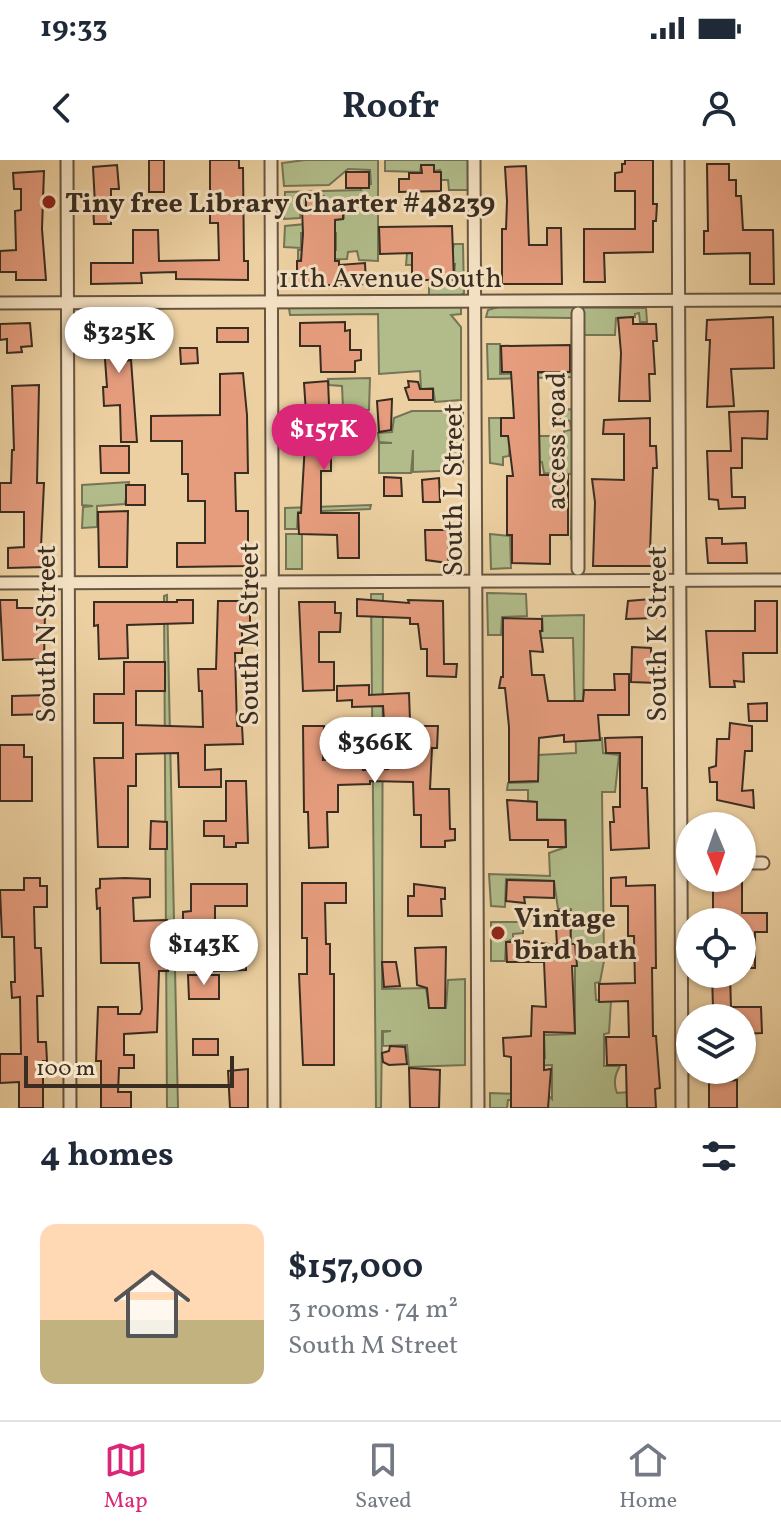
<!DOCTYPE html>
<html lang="en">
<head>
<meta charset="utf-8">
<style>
  body { margin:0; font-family:Vollkorn,serif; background:#f6f6f7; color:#1f2937; height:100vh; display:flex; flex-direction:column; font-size:30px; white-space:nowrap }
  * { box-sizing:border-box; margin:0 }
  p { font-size:26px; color:#747a83 }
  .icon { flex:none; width:44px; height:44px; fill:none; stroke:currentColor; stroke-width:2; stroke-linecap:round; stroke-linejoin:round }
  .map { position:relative; height:948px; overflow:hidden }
  .drawer { display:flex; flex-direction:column; background:#fff; flex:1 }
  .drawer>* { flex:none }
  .needle { width:52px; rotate:178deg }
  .fabs { position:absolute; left:676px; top:652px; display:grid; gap:16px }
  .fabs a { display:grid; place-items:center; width:80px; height:80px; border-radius:50%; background:#fff; box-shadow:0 2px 6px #0004; font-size:40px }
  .scale { position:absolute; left:24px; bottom:20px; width:210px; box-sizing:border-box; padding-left:8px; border:4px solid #392d21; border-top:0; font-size:22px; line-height:28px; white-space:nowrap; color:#392d21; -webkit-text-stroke:6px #f3e0c2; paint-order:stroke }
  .price { position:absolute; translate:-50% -68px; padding:0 18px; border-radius:28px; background:#fff; color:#222; font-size:26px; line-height:52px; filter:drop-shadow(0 2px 4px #0008) }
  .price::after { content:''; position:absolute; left:50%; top:48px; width:24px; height:18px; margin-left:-12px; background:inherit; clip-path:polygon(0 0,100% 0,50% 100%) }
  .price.selected { background:#db2777; color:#fff }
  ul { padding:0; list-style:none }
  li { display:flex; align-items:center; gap:24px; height:200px; padding:0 40px }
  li+li { border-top:2px solid #e0e1e3 }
  li span { display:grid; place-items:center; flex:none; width:224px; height:160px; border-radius:16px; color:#555 }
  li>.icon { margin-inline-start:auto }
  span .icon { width:96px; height:96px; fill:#fffc; stroke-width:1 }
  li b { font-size:34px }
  h2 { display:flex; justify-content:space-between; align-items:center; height:96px; padding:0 40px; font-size:34px }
  .status { display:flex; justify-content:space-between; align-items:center; height:56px; padding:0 40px; background:#fff; direction:ltr }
  .status svg { height:22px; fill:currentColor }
  header { display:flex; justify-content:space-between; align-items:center; height:104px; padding:0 40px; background:#fff; font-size:36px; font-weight:700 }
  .tab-bar { display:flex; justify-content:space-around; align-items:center; height:112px; border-top:2px solid #e0e1e3; background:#fff; font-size:22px; color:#747a83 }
  .tab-bar a { display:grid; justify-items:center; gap:4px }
  .tab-bar .selected { color:#db2777 }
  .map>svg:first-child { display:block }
</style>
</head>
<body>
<div class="status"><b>19:33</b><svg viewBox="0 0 49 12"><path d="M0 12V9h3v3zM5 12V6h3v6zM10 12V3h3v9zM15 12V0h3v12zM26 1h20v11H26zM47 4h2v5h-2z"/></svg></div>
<header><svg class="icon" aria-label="back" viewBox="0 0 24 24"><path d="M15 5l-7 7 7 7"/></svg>Roofr<svg class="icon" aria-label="person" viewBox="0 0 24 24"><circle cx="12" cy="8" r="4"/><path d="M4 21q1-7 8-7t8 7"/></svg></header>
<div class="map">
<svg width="781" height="948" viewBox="0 0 781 948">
  <rect width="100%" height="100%" fill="#ecd0a1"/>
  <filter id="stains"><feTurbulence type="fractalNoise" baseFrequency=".0025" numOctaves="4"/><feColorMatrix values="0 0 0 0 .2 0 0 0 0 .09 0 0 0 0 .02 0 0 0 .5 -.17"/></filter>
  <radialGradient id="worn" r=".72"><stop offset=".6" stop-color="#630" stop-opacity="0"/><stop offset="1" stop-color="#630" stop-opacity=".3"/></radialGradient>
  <g fill="#b1bc8a" stroke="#757456" stroke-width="2">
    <polygon points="305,0 378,0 378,101 359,100 357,91 348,92 347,99 298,100 298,90 336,90 336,73 301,73 301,88 284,87 285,66 316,63 317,58 344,58 343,44 324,43 324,36 307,36 306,46 301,48 300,58 284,59 285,32 361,30 362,25 371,24 370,10 348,9 329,25 284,26 282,3"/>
    <polygon points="385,0 468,0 471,30 449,30 448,20 441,20 440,10 429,12 428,5 421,6 420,12 385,11"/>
    <polygon points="454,84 463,84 464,133 461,135 429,135 429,119 454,118 455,104 406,105 407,93 452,92"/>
    <polygon points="461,146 461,154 451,155 461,167 461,240 435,242 433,228 421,229 420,211 379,214 378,154 290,155 289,148"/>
    <polygon points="498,147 646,148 647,162 640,162 639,153 635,154 635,157 616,158 615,175 582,175 580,379 571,379 573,314 544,313 542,302 530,303 510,282 509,296 503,297 503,305 490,303 489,258 501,258 532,276 564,276 564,271 571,270 570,261 559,258 559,250 574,249 574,217 488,219 487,184 500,184 500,214 571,212 572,158 486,157 488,150"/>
    <polygon points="370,218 369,250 346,250 343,248 342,226 329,225 328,219"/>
    <polygon points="412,251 463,251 463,310 413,312 413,290 411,313 379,313 379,283 392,283 379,282 378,273 392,272 394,258"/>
    <polygon points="129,322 125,344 97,346 97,367 82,368 83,347 93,346 82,345 82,325"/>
    <polygon points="371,345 370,349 298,352 297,369 285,369 285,348"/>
    <rect x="286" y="374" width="16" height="35"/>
    <polygon points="490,374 510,376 511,408 491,409"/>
    <polygon points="487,433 526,434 527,456 502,457 501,475 488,475"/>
    <polygon points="371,434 383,434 382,829 426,828 429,847 446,848 448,820 465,819 465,905 409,907 407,885 383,886 383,872 391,871 382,871 381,948 376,948"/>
    <polygon points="167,435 178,948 167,948 164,436"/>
    <path d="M584,455l-1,125 19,-2 1,15 16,2 -4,37h-13l2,169 -4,21 -5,1 1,17 15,1 -2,32 -5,1v32h16c-5,8 -7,17 -3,27l12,-1 -1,16h-81v-8h-39l-1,8h-17v-15l58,2 4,4v-34l-33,1v-7l26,-1 -1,-23 31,-1v-90l-15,-1 11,-12v-22h-13l-4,-28 -48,-2 -1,28 -14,-1 -2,-32 61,2 -1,-23 17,-6v-27l-30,-1 1,-17 -9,-1v-11h-21l1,-7 30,-1v-27l38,-2 -3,-115h-35l-1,-6 6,-1 -1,-15z"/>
    <polygon points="491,762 523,762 523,773 513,774 513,779 506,782 505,801 491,801"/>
  </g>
  <g fill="#e69d7e" stroke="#392d21" stroke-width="2">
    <rect x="149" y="0" width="15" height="32"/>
    <polygon points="210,0 239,0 239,8 243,8 244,101 248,101 248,120 176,119 176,112 141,113 142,123 91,124 91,103 133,103 133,70 158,70 159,101 219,100 218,63 210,63"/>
    <polygon points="625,0 653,0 653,44 657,44 656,61 653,61 653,92 604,93 605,122 584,122 584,69 635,69 635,31 615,31 615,13 622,12 622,4 625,4"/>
    <polygon points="707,4 729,4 729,20 736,20 736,36 741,36 743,70 773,70 774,124 750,124 750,93 704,94 704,71 708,71"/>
    <polygon points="117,5 119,29 111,29 111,64 94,64 93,44 95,44 93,7"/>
    <polygon points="421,5 434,5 434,12 441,12 441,31 399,32 399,19 409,19 409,13 422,13"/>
    <polygon points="526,6 529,85 547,85 547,68 561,68 562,124 502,124 502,69 506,69 507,41 505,7"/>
    <polygon points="44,11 42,69 46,120 16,120 16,112 0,112 0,91 16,90 15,51 21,50 21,29 14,29 13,13"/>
    <rect x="346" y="12" width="23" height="16"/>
    <polygon points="323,37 324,46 343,45 343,59 335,60 335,101 339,101 339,105 365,103 366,124 297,126 297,101 301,101 303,74 302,48 306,48 306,38"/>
    <polygon points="452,66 454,120 412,120 412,93 380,94 379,67"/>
    <polygon points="633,157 633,164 656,164 657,181 653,181 655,214 649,214 650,241 619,241 621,193 618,158"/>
    <polygon points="773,157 774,208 731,209 734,246 707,247 710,180 706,180 707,160"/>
    <polygon points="133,162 133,176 123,176 125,201 131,200 137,282 121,282 120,245 104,246 103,227 107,227 104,185 97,185 97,163"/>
    <polygon points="345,162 345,171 350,170 350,190 361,190 361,200 355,201 355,212 321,212 320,186 300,186 300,163"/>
    <polygon points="30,163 32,186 21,187 22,192 7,193 7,179 0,180 0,164"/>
    <rect x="217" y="168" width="31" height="14"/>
    <polygon points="570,185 570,212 538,212 540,315 568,315 568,375 550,375 550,404 512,403 512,375 507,375 507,316 513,316 508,276 501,276 501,258 514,258 511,212 502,212 501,186"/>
    <polygon points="180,188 197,188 198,203 181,204"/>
    <polygon points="243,213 247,255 248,313 235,313 236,351 248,351 248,406 177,407 177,383 205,383 205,341 188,341 188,314 182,314 182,281 151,281 151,256 220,255 220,214"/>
    <polygon points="328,221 330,267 359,267 359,281 331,281 331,311 321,311 321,353 359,353 359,398 338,398 337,375 299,374 298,353 301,353 305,283 301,283 300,253 306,253 304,223"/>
    <polygon points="408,221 418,222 420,229 433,229 433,240 409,240 405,228 409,227"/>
    <polygon points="39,225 37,323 44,323 41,387 45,387 46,407 8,408 8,388 24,387 24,352 0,352 0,323 11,323 12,290 14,290 12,226"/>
    <polygon points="392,239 391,270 379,272 377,241"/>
    <polygon points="768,251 767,279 742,278 742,308 731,308 732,337 745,337 745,348 719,349 718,340 709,339 707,291 731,291 729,252"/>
    <polygon points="650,258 650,286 656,286 657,308 653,308 650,392 652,392 652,406 593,406 595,342 592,319 624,320 624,274 603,274 604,260"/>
    <polygon points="100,286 129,286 129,313 101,313"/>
    <polygon points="384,317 401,318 402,336 384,336"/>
    <polygon points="439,318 440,342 423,342 422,320"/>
    <rect x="126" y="325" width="19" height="20"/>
    <polygon points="128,351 127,407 99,407 98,352"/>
    <polygon points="425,370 449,370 448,403 426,400"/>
    <polygon points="706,378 722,378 722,384 746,383 747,403 708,403"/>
    <polygon points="357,439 409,443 408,440 443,441 444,504 457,504 456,517 427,516 427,489 421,489 418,464 410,464 410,458 357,456"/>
    <polygon points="651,439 651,444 658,444 656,458 626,459 628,441"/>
    <polygon points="0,440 17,440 17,448 35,448 35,452 45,452 44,499 3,500"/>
    <polygon points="177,440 193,440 193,463 127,465 128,498 99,499 98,465 94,466 94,442 177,442"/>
    <polygon points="218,441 250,441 250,466 242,466 242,493 235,493 237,566 242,566 243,584 205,585 205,610 221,609 221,627 179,627 178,593 136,594 136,626 128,626 128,687 98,687 94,598 123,598 123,563 94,563 94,534 124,534 124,502 165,502 165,531 136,531 136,565 203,567 202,531 199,531 198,509 216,509"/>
    <polygon points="755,441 777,441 777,493 743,493 744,522 734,521 735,527 710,527 706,471 755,471"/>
    <polygon points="299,442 335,442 335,453 341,453 340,472 319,472 319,502 334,502 334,530 303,531"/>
    <polygon points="503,458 542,459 542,471 540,471 543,492 530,491 532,515 544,515 548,541 583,541 584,530 615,530 614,514 629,514 629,555 598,555 600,580 564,582 564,575 539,578 538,621 509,622 509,567 505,528 499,528 501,517 503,517"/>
    <polygon points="632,487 651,488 651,504 659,504 658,523 631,522"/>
    <polygon points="369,525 369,535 409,533 410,561 384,561 383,546 352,547 352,540 337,541 337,526"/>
    <polygon points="48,535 49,554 12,555 12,536"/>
    <polygon points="767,543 767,561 749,561 748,544"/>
    <polygon points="730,563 752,566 752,591 745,591 742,631 753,630 754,648 717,640 717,622 710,622 709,608 716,606 717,579 729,579"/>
    <polygon points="303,566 324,566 323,600 339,599 339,604 363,604 363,610 388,609 388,598 411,598 410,566 438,566 437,588 432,588 430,629 449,629 450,669 455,669 455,680 445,681 445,687 421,687 421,655 414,655 413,622 370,621 370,624 338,625 338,652 327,652 328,687 309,688 308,652 304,652"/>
    <polygon points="642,577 642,628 647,628 649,688 611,690 610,662 614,662 613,647 620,647 620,593 606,593 605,578"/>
    <polygon points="0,585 24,585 24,597 32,597 32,641 0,641"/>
    <polygon points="226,621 246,621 248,683 236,683 236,687 224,687 224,676 204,676 204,661 226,661"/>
    <polygon points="507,640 537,642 537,660 565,660 566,687 548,687 548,680 510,680"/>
    <polygon points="151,661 167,662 167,689 150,689"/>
    <polygon points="626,717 626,726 655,725 656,808 652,808 653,876 656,876 660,928 655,929 656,948 627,948 626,905 607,905 606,877 629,877 628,841 599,842 599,824 635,823 634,776 628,776 628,746 611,746 611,718"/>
    <polygon points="24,718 40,718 40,726 47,726 47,747 34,747 35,788 41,788 43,836 37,836 38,882 46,882 47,901 43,901 43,948 19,948 19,922 0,923 0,894 21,894 20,837 12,838 11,822 15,822 14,777 2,777 0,730 24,730"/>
    <polygon points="125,718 150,719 150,737 133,738 134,761 167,760 168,811 159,811 157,872 124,874 124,895 134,895 134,908 119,908 118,932 131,932 131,948 101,948 101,901 96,901 98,847 118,847 118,854 140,854 142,849 139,803 101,803 100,748 97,749 96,729 100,728 100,719"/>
    <polygon points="713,719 742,719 742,753 767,753 767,772 755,772 755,808 742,808 742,762 713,762"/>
    <polygon points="507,720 554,721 554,738 524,737 525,743 506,741"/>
    <polygon points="302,723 346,723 346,743 325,743 326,784 330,784 330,814 334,814 334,905 303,905 299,814 307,814 307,778 302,778"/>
    <polygon points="191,724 247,724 247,746 215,746 215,779 192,779 192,764 183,764 183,752 191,751"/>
    <polygon points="414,724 445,728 445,739 441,739 442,756 408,756 408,736 414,736"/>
    <polygon points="555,751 570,751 571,784 575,784 577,806 572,806 575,873 544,872 544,910 551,909 548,948 511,948 511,897 504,896 503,878 531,876 532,846 546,847 544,802 507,802 506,782 515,782 514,780 557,785"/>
    <polygon points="246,782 246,810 212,811 212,783"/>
    <polygon points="446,787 445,848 429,848 427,828 417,825 415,788"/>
    <polygon points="382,802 396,802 400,826 384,827"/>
    <polygon points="188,815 219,815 219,839 189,839"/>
    <polygon points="712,815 730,815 731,847 761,847 762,873 742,874 742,858 708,858 708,848 713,847"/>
    <rect x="193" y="879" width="25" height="16"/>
    <polygon points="390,886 405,887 407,904 389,905 383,902 382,893 389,891"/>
    <polygon points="409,908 440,910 439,948 410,948"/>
    <polygon points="248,909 248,948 230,948 228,911"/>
    <polygon points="709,910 728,910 729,921 737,920 737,948 709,948"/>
  </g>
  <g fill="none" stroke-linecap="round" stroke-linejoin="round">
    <defs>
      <g id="street">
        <polyline points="67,0 70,948"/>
        <polyline points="271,0 274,948"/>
        <polyline points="474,0 478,948"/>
        <polyline points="678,0 682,948"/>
        <polyline points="0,143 781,140"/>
        <polyline points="578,153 578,409"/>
        <polyline points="0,423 781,420"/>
        <polyline points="742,703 763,703"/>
      </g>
    </defs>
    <use href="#street" stroke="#665641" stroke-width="15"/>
    <use href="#street" stroke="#f3e0c2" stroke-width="11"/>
  </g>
  <g fill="#8f2418" stroke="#f3e0c2" stroke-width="3">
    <circle cx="49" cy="42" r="8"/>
    <circle cx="498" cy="773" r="8"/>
  </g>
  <g text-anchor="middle" stroke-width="6" stroke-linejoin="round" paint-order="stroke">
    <g font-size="28" font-weight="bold" fill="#392d21" stroke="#f3e0c2" text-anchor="start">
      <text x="65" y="52">Tiny free Library Charter #48239</text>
      <text x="514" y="767">Vintage<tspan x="514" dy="32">bird bath</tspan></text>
    </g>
    <g font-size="28" fill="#392d21" stroke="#f3e0c2">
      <text x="390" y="127">11th Avenue South</text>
      <text transform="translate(555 281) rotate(-90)" y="10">access road</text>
      <text transform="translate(452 330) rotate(-90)" y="10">South L Street</text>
      <text transform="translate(45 474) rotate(-90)" y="10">South N Street</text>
      <text transform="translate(248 474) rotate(-90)" y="10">South M Street</text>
      <text transform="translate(656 474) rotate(-90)" y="10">South K Street</text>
    </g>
  </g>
  <rect width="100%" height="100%" filter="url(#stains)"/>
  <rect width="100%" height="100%" fill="url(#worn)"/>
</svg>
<div class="fabs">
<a><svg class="needle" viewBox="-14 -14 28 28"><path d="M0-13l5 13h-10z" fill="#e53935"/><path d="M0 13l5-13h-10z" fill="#747a83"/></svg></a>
<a><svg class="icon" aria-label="locate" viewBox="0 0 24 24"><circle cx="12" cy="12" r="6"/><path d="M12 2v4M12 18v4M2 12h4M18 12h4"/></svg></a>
<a><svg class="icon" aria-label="layers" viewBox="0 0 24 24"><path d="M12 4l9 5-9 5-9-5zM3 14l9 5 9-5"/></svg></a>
</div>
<div class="scale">100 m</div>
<b class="price" style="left:119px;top:215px">$325K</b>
<b class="price selected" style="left:324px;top:312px">$157K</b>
<b class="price" style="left:375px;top:625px">$366K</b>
<b class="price" style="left:204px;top:827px">$143K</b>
</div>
<section class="drawer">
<h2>4 homes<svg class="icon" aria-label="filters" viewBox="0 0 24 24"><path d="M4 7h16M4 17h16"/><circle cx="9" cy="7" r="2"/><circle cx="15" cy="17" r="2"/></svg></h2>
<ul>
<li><span style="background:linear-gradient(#ffd9b3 60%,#c2b280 0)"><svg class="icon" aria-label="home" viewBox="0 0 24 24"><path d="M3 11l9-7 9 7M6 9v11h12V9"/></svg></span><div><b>$157,000</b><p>3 rooms · 74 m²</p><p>South M Street</p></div></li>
</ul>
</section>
<nav class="tab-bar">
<a class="selected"><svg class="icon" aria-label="map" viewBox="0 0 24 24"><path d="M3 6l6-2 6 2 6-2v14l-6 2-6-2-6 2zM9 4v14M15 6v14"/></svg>Map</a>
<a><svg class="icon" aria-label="saved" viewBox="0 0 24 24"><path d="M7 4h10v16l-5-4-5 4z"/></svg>Saved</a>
<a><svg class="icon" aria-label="home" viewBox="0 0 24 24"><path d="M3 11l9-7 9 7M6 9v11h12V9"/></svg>Home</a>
</nav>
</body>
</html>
